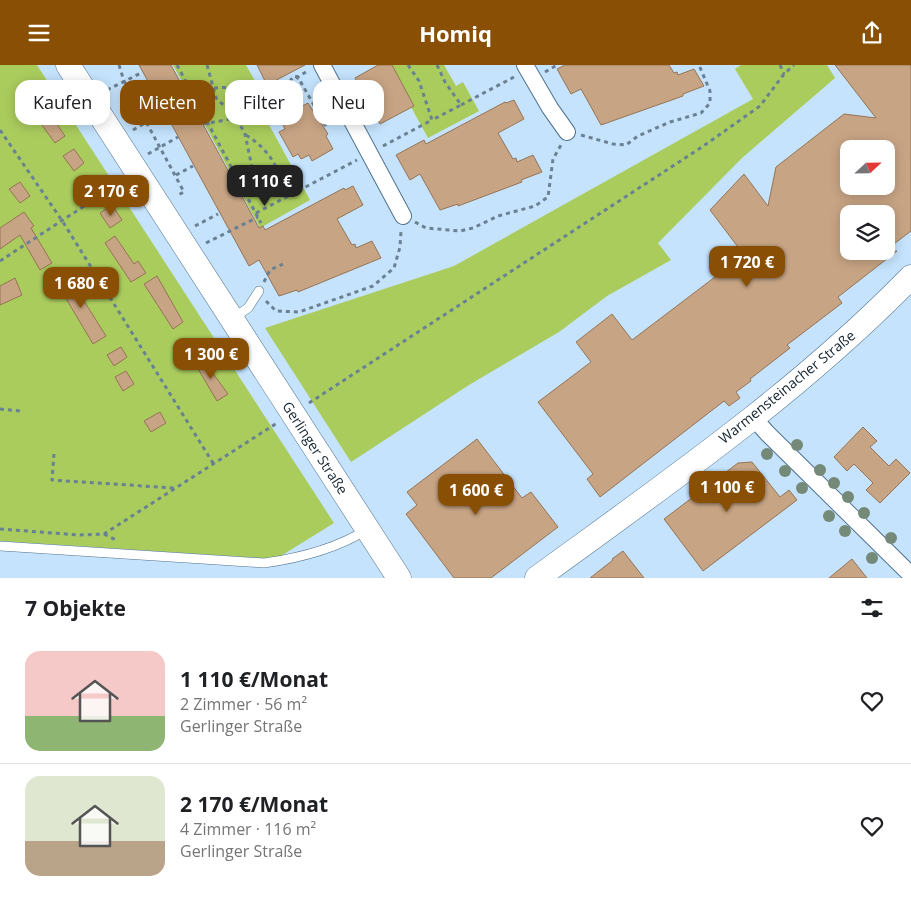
<!DOCTYPE html>
<html lang="de">
<head>
<meta charset="utf-8">
<style>
  body { margin:0; font-family:"Open Sans",sans-serif; background:#f6f6f6; color:#202124; height:100vh; display:flex; flex-direction:column; font-size:19px; white-space:nowrap }
  * { box-sizing:border-box; margin:0 }
  p { font-size:16px; color:#757577 }
  .icon { flex:none; width:28px; height:28px; fill:none; stroke:currentColor; stroke-width:2; stroke-linecap:round; stroke-linejoin:round }
  .map { position:relative; height:513px; overflow:hidden }
  .details { display:flex; flex-direction:column; background:#fff; flex:1 }
  .details>* { flex:none }
  .guide { position:absolute; left:15px; top:15px; width:500px; height:45px; display:flex; gap:10px }
  .needle { width:32px; rotate:68deg }
  .fabs { position:absolute; left:840px; top:75px; display:grid; gap:10px }
  .fabs a { display:grid; place-items:center; width:55px; height:55px; border-radius:10px; background:#fff; box-shadow:0 2px 12px #0003; font-size:25px }
  .price { position:absolute; translate:-50% -42px; padding:0 11px; border-radius:10px; background:#895005; color:#fff; font-size:16px; line-height:32px; filter:drop-shadow(0 1px 2px #0008) }
  .price::after { content:''; position:absolute; left:50%; top:30px; width:15px; height:11px; margin-left:-8px; background:inherit; clip-path:polygon(0 0,100% 0,50% 100%) }
  .price.current { background:#222; color:#fff }
  ul { padding:0; list-style:none }
  li { display:flex; align-items:center; gap:15px; height:125px; padding:0 25px }
  li+li { border-top:1px solid #e0e0e0 }
  li span { display:grid; place-items:center; flex:none; width:140px; height:100px; border-radius:15px; color:#555 }
  li>.icon { margin-inline-start:auto }
  span .icon { width:60px; height:60px; fill:#fffc; stroke-width:1 }
  li b { font-size:21px }
  h2 { display:flex; justify-content:space-between; align-items:center; height:60px; padding:0 25px; font-size:21px }
  .chip { padding:0 18px; border-radius:15px; background:#fff; box-shadow:0 2px 12px #0003; font-size:18px; line-height:45px }
  .chip.current { background:#895005; color:#fff }
  header { display:flex; justify-content:space-between; align-items:center; height:65px; padding:0 25px; background:#895005; color:#fff; font-size:22px; font-weight:700 }
  .map>svg:first-child { display:block }
</style>
</head>
<body>
<header><svg class="icon" aria-label="menu" viewBox="0 0 24 24"><path d="M4 6h16M4 12h16M4 18h16"/></svg>Homiq<svg class="icon" aria-label="share" viewBox="0 0 24 24"><path d="M12 15V3M7 8l5-5 5 5M5 13v7h14v-7"/></svg></header>
<div class="map">
<svg width="911" height="513" viewBox="0 0 911 513">
  <rect width="100%" height="100%" fill="#c5e3fd"/>
  <g fill="#aacc5d">
    <polygon points="0,0 37,0 334,458 276,494 0,476"/>
    <polygon points="173,0 246,0 274,50 267,56 310,135 260,163"/>
    <polygon points="388,0 444,0 456,21 463,17 479,46 428,73"/>
    <polygon points="741,0 827,0 835,13 742,93 658,178 671,195 607,231 559,267 469,320 351,397 265,263 454,201 753,34 735,4"/>
  </g>
  <g fill="#c7a484" stroke="#957455" fill-rule="evenodd">
    <polygon points="139,0 171,0 259,163 263,161 265,165 344,123 345,125 353,121 363,140 337,154 352,180 355,179 356,183 372,176 381,193 298,227 297,225 279,231 259,195 249,201"/>
    <polygon points="257,0 305,0 267,20"/>
    <polygon points="378,0 392,0 414,41 380,59 355,13"/>
    <polygon points="565,0 669,0 674,8 677,7 678,10 694,4 704,21 683,29 683,31 601,60 581,24 571,29 557,4"/>
    <path d="M835,0h76v166l-25,19v-36h-37v37h48l-59,46 4,6 -55,42 3,3 -40,31 1,2 -15,11 4,6 -11,8 -5,-5 -124,96 -13,-18 6,-5 -55,-72 53,-40 -15,-20 36,-28 20,26 112,-85 -34,-45 34,-36 24,32 8,-39 68,-53 32,4zM849,84h37v37h-37z"/>
    <polygon points="39,33 65,71 55,78 28,41"/>
    <polygon points="514,35 524,54 498,68 513,94 516,93 517,97 533,90 542,107 521,115 522,117 458,141 458,139 440,145 420,109 410,115 396,90 424,75 426,79 505,37 506,38"/>
    <polygon points="308,38 328,69 326,71 333,84 312,96 309,90 301,94 298,89 293,92 279,67 285,64 282,58 290,54 287,49"/>
    <polygon points="74,84 84,98 74,106 63,91"/>
    <polygon points="20,117 30,131 20,138 9,124"/>
    <polygon points="112,140 122,155 110,163 100,148"/>
    <polygon points="24,147 34,161 31,163 52,198 40,205 20,170 0,184 0,163"/>
    <polygon points="115,171 134,199 138,196 146,208 131,217 105,178"/>
    <polygon points="67,209 106,271 93,279 55,215"/>
    <polygon points="157,211 183,257 173,264 144,219"/>
    <polygon points="15,213 22,230 0,240 0,221"/>
    <polygon points="121,282 127,292 114,301 107,290"/>
    <polygon points="201,292 228,329 217,336 194,297"/>
    <polygon points="126,306 134,319 123,326 115,312"/>
    <polygon points="160,347 166,358 151,367 144,356"/>
    <polygon points="863,362 877,376 870,382 889,401 896,394 910,408 880,438 866,425 873,418 854,399 847,406 834,392"/>
    <polygon points="477,374 522,433 531,427 558,462 491,513 454,513 406,449 417,440 407,427"/>
    <polygon points="752,397 780,432 789,425 797,435 703,506 664,454 738,398"/>
    <polygon points="623,486 644,513 590,513 613,495 612,494"/>
    <polygon points="852,494 867,513 829,513"/>
  </g>
  <g fill="none" stroke-linecap="round" stroke-linejoin="round">
    <defs>
      <g id="lane">
        <polyline points="232,254 248,243 259,226"/>
        <path d="M0,481l264,17c37,-5 72,-14 104,-34"/>
      </g>
      <g id="street">
        <polyline points="322,0 403,151"/>
        <polyline points="525,0 550,43 567,67"/>
        <polyline points="753,352 767,368 911,510"/>
      </g>
      <g id="secondary">
        <polyline points="68,0 399,513"/>
        <path d="M537,513c129,-94 262,-186 374,-301"/>
      </g>
    </defs>
    <use href="#lane" stroke="#4f728f" stroke-width="10"/>
    <use href="#street" stroke="#4f728f" stroke-width="18"/>
    <use href="#secondary" stroke="#4f728f" stroke-width="25"/>
    <g stroke="#6a8193" stroke-width="3" stroke-dasharray="4 4" stroke-linecap="butt">
      <polyline points="119,0 124,16 184,127 176,131"/>
      <polyline points="177,0 261,158"/>
      <polyline points="207,0 216,33 236,52 245,69 254,112"/>
      <polyline points="408,0 419,16 432,55 461,40 445,17 437,0"/>
      <polyline points="780,0 784,9"/>
      <polyline points="545,7 557,0"/>
      <polyline points="214,23 235,22 262,33 275,35"/>
      <polyline points="107,25 143,7"/>
      <polyline points="461,40 514,12"/>
      <polyline points="246,49 275,35 294,11 298,12 325,60 334,55"/>
      <polyline points="203,59 275,46 285,36 298,12 309,5"/>
      <polyline points="0,65 63,157 213,398"/>
      <polyline points="133,65 164,47"/>
      <path d="M246,70c24,15 34,34 40,62"/>
      <polyline points="581,70 613,79 626,80 638,71 670,57 701,48 710,38 710,26 699,0"/>
      <polyline points="383,81 432,55"/>
      <polyline points="148,89 178,72"/>
      <polyline points="176,110 193,101"/>
      <polyline points="256,148 357,95"/>
      <polyline points="415,157 426,163 460,166 473,163 498,151 535,141 548,132 553,94 561,80"/>
      <polyline points="195,161 218,149"/>
      <polyline points="206,178 258,152"/>
      <polyline points="0,196 121,117"/>
      <polyline points="264,217 270,205 283,199"/>
      <polyline points="266,236 276,246 299,247 373,221 394,203 400,182 401,166"/>
      <polyline points="309,338 702,82 760,41 784,9 794,0"/>
      <polyline points="0,344 20,346"/>
      <polyline points="54,389 52,415 174,423"/>
      <polyline points="0,464 79,470 104,469 277,358"/>
      <polyline points="104,469 118,476"/>
    </g>
    <use href="#lane" stroke="#fff" stroke-width="9"/>
    <use href="#street" stroke="#fff" stroke-width="16"/>
    <use href="#secondary" stroke="#fff" stroke-width="24"/>
  </g>
  <g fill="#748978">
    <circle cx="797" cy="380" r="6"/>
    <circle cx="767" cy="389" r="6"/>
    <circle cx="820" cy="405" r="6"/>
    <circle cx="785" cy="406" r="6"/>
    <circle cx="834" cy="418" r="6"/>
    <circle cx="802" cy="423" r="6"/>
    <circle cx="848" cy="432" r="6"/>
    <circle cx="864" cy="448" r="6"/>
    <circle cx="829" cy="451" r="6"/>
    <circle cx="845" cy="466" r="6"/>
    <circle cx="891" cy="473" r="6"/>
    <circle cx="872" cy="493" r="6"/>
  </g>
  <g text-anchor="middle" stroke-width="4.5" stroke-linejoin="round" paint-order="stroke">
    <g font-size="14" fill="#152430" stroke="#fff">
      <text transform="translate(787 322) rotate(-39)" y="5">Warmensteinacher Straße</text>
      <text transform="translate(315 383) rotate(57)" y="5">Gerlinger Straße</text>
    </g>
  </g>
</svg>
<div class="fabs">
<a><svg class="needle" viewBox="-14 -14 28 28"><path d="M0-13l5 13h-10z" fill="#e53935"/><path d="M0 13l5-13h-10z" fill="#757577"/></svg></a>
<a><svg class="icon" aria-label="layers" viewBox="0 0 24 24"><path d="M12 4l9 5-9 5-9-5zM3 14l9 5 9-5"/></svg></a>
</div>
<b class="price current" style="left:265px;top:142px">1 110 €</b>
<b class="price" style="left:111px;top:152px">2 170 €</b>
<b class="price" style="left:747px;top:223px">1 720 €</b>
<b class="price" style="left:81px;top:244px">1 680 €</b>
<b class="price" style="left:211px;top:315px">1 300 €</b>
<b class="price" style="left:727px;top:448px">1 100 €</b>
<b class="price" style="left:476px;top:451px">1 600 €</b>
<div class="guide">
<a class="chip">Kaufen</a>
<a class="chip current">Mieten</a>
<a class="chip">Filter</a>
<a class="chip">Neu</a>
</div>
</div>
<section class="details">
<h2>7 Objekte<svg class="icon" aria-label="filters" viewBox="0 0 24 24"><path d="M4 7h16M4 17h16"/><circle cx="9" cy="7" r="2"/><circle cx="15" cy="17" r="2"/></svg></h2>
<ul>
<li><span style="background:linear-gradient(#f6c9c9 65%,#8fb573 0)"><svg class="icon" aria-label="home" viewBox="0 0 24 24"><path d="M3 11l9-7 9 7M6 9v11h12V9"/></svg></span><div><b>1 110 €/Monat</b><p>2 Zimmer · 56 m²</p><p>Gerlinger Straße</p></div><svg class="icon" aria-label="heart" viewBox="0 0 24 24"><path d="M12 20l-8-8c-3-5 5-10 8-4 3-6 11-1 8 4z"/></svg></li>
<li><span style="background:linear-gradient(#dfe7d0 65%,#b9a48a 0)"><svg class="icon" aria-label="home" viewBox="0 0 24 24"><path d="M3 11l9-7 9 7M6 9v11h12V9"/></svg></span><div><b>2 170 €/Monat</b><p>4 Zimmer · 116 m²</p><p>Gerlinger Straße</p></div><svg class="icon" aria-label="heart" viewBox="0 0 24 24"><path d="M12 20l-8-8c-3-5 5-10 8-4 3-6 11-1 8 4z"/></svg></li>
</ul>
</section>
</body>
</html>
